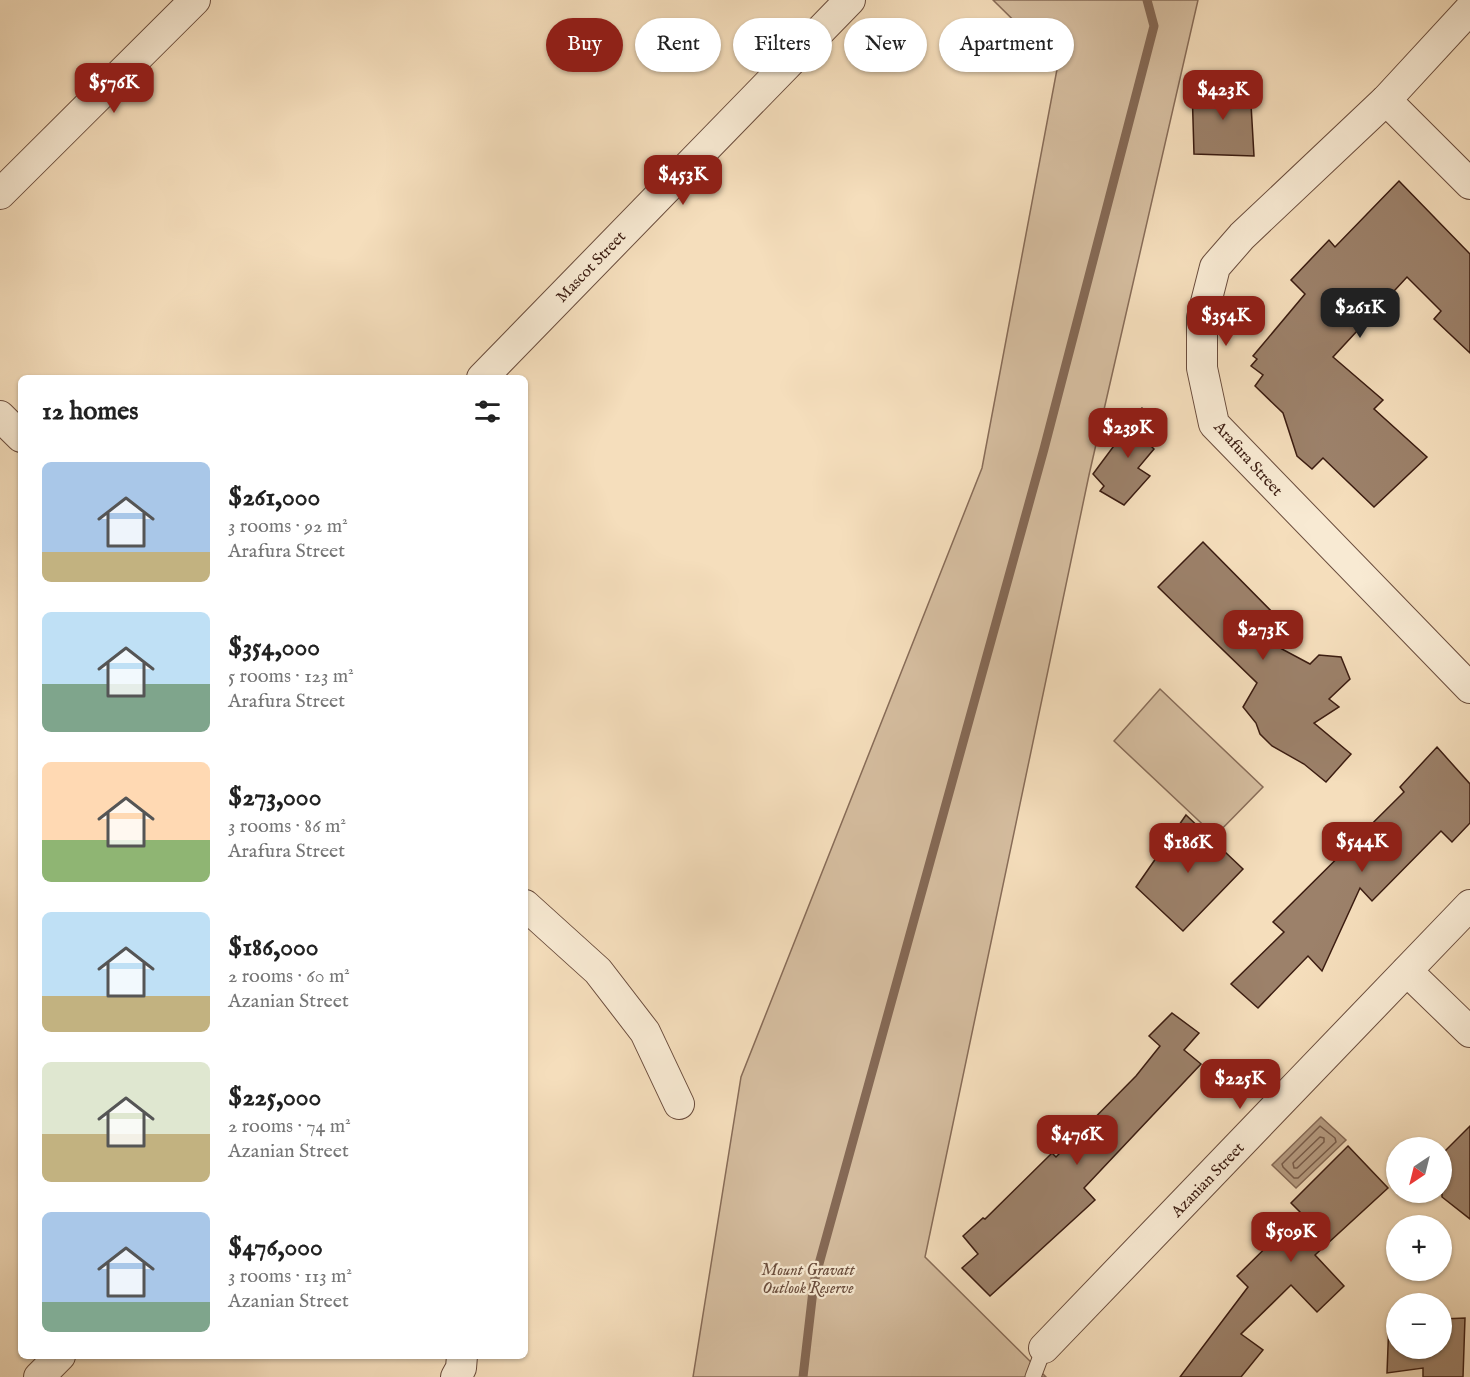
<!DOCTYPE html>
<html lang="en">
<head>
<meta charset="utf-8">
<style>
  body { margin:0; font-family:"IM FELL English",serif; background:#f6f6f6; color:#222; height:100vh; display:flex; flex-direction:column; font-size:22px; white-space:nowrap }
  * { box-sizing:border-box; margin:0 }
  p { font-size:20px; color:#767676 }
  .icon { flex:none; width:33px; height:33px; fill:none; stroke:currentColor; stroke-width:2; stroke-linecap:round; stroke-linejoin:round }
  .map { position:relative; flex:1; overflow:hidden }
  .panel { position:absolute; left:18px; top:375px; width:510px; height:984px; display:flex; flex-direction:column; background:#fff; border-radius:9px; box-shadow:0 2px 4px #0004 }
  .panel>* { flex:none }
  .guide { position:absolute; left:546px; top:18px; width:570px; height:54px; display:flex; gap:12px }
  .needle { width:39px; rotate:215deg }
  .tools { position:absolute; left:1386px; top:1137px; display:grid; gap:12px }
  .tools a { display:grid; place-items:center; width:66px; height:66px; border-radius:50%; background:#fff; box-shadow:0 2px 4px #0004; font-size:30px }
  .price { position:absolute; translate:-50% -51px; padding:0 14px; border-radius:12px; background:#8f2418; color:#fff; font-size:20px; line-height:39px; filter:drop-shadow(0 2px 3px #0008) }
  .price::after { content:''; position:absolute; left:50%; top:36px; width:18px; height:14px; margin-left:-9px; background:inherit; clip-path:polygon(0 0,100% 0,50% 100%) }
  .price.selected { background:#222; color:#fff }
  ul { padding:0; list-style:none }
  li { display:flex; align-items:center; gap:18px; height:150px; padding:0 24px }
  li span { display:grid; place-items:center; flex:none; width:168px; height:120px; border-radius:9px; color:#555 }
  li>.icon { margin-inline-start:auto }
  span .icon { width:72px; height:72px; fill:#fffc; stroke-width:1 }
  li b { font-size:26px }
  h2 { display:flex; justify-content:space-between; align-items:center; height:72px; padding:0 24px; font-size:26px }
  .tag { padding:0 21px; border-radius:27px; background:#fff; box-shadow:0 2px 4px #0004; font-size:21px; line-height:54px }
  .tag.selected { background:#8f2418; color:#fff }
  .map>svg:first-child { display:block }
</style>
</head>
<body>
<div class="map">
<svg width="1470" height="1377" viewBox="0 0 1470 1377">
  <rect width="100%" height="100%" fill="#f5debc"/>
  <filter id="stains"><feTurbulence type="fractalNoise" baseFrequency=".00333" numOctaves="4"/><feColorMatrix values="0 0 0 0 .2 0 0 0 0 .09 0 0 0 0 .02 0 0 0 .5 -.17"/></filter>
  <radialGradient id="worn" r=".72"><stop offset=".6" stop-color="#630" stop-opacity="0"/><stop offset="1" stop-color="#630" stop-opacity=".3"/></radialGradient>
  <g fill="#d5bd9f" stroke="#886c58" stroke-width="1.5">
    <polygon points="993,0 1198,0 1089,475 925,1257 1046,1377 693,1377 741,1077 982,468 1058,64"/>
    <polygon points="1160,689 1263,787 1215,836 1114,741"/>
  </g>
  <polygon fill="#b69c82" stroke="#856955" stroke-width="1.5" points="1321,1117 1346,1140 1296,1188 1272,1165"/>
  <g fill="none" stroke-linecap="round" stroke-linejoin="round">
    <g stroke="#785c4a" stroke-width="1.5">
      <polygon points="1320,1126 1335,1138 1336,1142 1298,1178 1294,1178 1283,1167 1282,1164"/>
      <polygon points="1320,1137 1324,1138 1324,1142 1297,1168 1294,1168 1293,1163"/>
    </g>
    <polyline stroke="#856955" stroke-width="9" points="803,1377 814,1282 1044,449 1154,26 1147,0"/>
  </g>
  <g fill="#9c816a" stroke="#3b1c11" stroke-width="1.5">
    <polygon points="1192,86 1250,87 1254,156 1194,154"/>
    <polygon points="1399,181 1470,254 1470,353 1434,319 1441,311 1407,277 1333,357 1383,400 1374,409 1427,457 1374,507 1323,458 1312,469 1297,456 1283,413 1255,386 1263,375 1251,366 1257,359 1253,356 1305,294 1291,280 1329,240 1335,247"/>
    <polygon points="1142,408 1161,422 1147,442 1154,449 1138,468 1150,476 1124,505 1100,491 1104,486 1093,474"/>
    <polygon points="1203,542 1284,624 1267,641 1310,664 1319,655 1341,657 1350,679 1329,699 1339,707 1314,723 1351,754 1326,782 1304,764 1272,746 1260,734 1256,723 1243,707 1257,683 1158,587"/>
    <polygon points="1437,747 1470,784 1470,823 1452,842 1441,831 1372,901 1360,888 1322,971 1308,956 1258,1008 1231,984 1284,932 1273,922 1404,792 1400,787"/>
    <polygon points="1186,815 1243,869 1183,931 1136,887"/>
    <polygon points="1172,1013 1199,1033 1184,1050 1201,1064 1084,1188 1095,1200 990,1296 962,1268 978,1254 963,1236 983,1218 985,1219 1052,1153 1056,1157 1136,1076 1160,1046 1149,1036"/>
    <polygon points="1470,1126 1470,1219 1442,1197 1442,1154"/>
    <polygon points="1348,1146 1388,1188 1315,1255 1344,1286 1317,1312 1291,1285 1241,1334 1263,1350 1241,1377 1180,1377 1248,1287 1237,1276 1301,1213 1291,1203"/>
    <polygon points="1465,1318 1463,1377 1423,1377 1423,1368 1387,1373 1389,1321 1396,1321 1396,1348 1442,1348 1442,1319"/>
  </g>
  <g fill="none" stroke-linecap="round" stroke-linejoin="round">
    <defs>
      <polyline id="service" points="1033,1377 1044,1348"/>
      <g id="minor">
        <polyline points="1470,9 1386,100 1242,236 1215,267 1202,318 1202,368 1214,424 1470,688"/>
        <polyline points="1386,100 1470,184"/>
        <polyline points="0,194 195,0"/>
        <polyline points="482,378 850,0"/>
        <polyline points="0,416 21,437"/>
        <polyline points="525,905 598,971 645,1032 679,1104"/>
        <polyline points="1407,971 1470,1032"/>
        <polyline points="1044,1348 1470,905"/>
        <polyline points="39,1377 60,1356"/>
        <polyline points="456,1377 461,1368 462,1356"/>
      </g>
    </defs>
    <use href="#service" stroke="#6a4c3c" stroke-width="17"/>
    <use href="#minor" stroke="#6a4c3c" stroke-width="32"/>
    <use href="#service" stroke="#f8ead3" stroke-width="15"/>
    <use href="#minor" stroke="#f8ead3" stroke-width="30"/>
  </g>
  <g text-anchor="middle" stroke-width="4.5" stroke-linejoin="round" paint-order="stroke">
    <g font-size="16" fill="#3b1c11" stroke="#f8ead3">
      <text transform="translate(590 266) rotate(-46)" y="6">Mascot Street</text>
      <text transform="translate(1249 458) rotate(48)" y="6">Arafura Street</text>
      <text transform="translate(1207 1179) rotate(-46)" y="6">Azanian Street</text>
    </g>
    <g font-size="16" font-style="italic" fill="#694c3c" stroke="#f8ead3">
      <text x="808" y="1275">Mount Gravatt<tspan x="808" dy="18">Outlook Reserve</tspan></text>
    </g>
  </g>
  <rect width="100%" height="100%" filter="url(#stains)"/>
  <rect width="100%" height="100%" fill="url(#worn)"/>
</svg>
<div class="tools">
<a><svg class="needle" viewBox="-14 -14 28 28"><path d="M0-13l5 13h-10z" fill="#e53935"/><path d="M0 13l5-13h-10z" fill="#767676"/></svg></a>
<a>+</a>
<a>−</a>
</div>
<b class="price" style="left:114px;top:114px">$576K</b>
<b class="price" style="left:1223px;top:121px">$423K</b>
<b class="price" style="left:683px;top:206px">$453K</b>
<b class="price selected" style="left:1360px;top:339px">$261K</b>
<b class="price" style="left:1226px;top:347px">$354K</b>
<b class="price" style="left:1128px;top:459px">$239K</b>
<b class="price" style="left:1263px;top:661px">$273K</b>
<b class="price" style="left:1362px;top:873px">$544K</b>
<b class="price" style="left:1188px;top:874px">$186K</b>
<b class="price" style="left:1240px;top:1110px">$225K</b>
<b class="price" style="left:1077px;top:1166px">$476K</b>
<b class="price" style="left:1291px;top:1263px">$509K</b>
<div class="guide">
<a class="tag selected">Buy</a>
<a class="tag">Rent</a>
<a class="tag">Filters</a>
<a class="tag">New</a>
<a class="tag">Apartment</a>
</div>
<section class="panel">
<h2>12 homes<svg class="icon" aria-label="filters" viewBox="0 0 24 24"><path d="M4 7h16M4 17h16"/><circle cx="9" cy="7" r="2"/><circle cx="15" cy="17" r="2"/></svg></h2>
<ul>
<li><span style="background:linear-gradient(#a9c7e8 75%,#c2b280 0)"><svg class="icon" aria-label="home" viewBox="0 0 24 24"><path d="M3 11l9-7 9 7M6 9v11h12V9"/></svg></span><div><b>$261,000</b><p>3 rooms · 92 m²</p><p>Arafura Street</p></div></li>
<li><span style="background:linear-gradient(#bfe0f5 60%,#7fa58c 0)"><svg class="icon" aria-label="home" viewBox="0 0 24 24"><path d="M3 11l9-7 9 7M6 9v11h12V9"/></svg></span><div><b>$354,000</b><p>5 rooms · 123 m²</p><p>Arafura Street</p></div></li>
<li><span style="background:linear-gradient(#ffd9b3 65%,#8fb573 0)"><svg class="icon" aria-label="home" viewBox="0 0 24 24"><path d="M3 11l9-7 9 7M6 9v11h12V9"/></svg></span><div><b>$273,000</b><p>3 rooms · 86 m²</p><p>Arafura Street</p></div></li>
<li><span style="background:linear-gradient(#bfe0f5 70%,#c2b280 0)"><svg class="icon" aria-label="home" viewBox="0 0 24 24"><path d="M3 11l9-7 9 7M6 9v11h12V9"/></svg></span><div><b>$186,000</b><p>2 rooms · 60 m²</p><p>Azanian Street</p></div></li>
<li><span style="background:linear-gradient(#dfe7d0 60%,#c2b280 0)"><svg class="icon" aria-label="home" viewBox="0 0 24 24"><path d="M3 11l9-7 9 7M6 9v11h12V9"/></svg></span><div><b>$225,000</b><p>2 rooms · 74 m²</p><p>Azanian Street</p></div></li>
<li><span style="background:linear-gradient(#a9c7e8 75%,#7fa58c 0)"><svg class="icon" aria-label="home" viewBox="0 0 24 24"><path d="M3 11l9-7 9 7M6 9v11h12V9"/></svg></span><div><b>$476,000</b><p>3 rooms · 113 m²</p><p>Azanian Street</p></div></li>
</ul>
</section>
</div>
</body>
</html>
